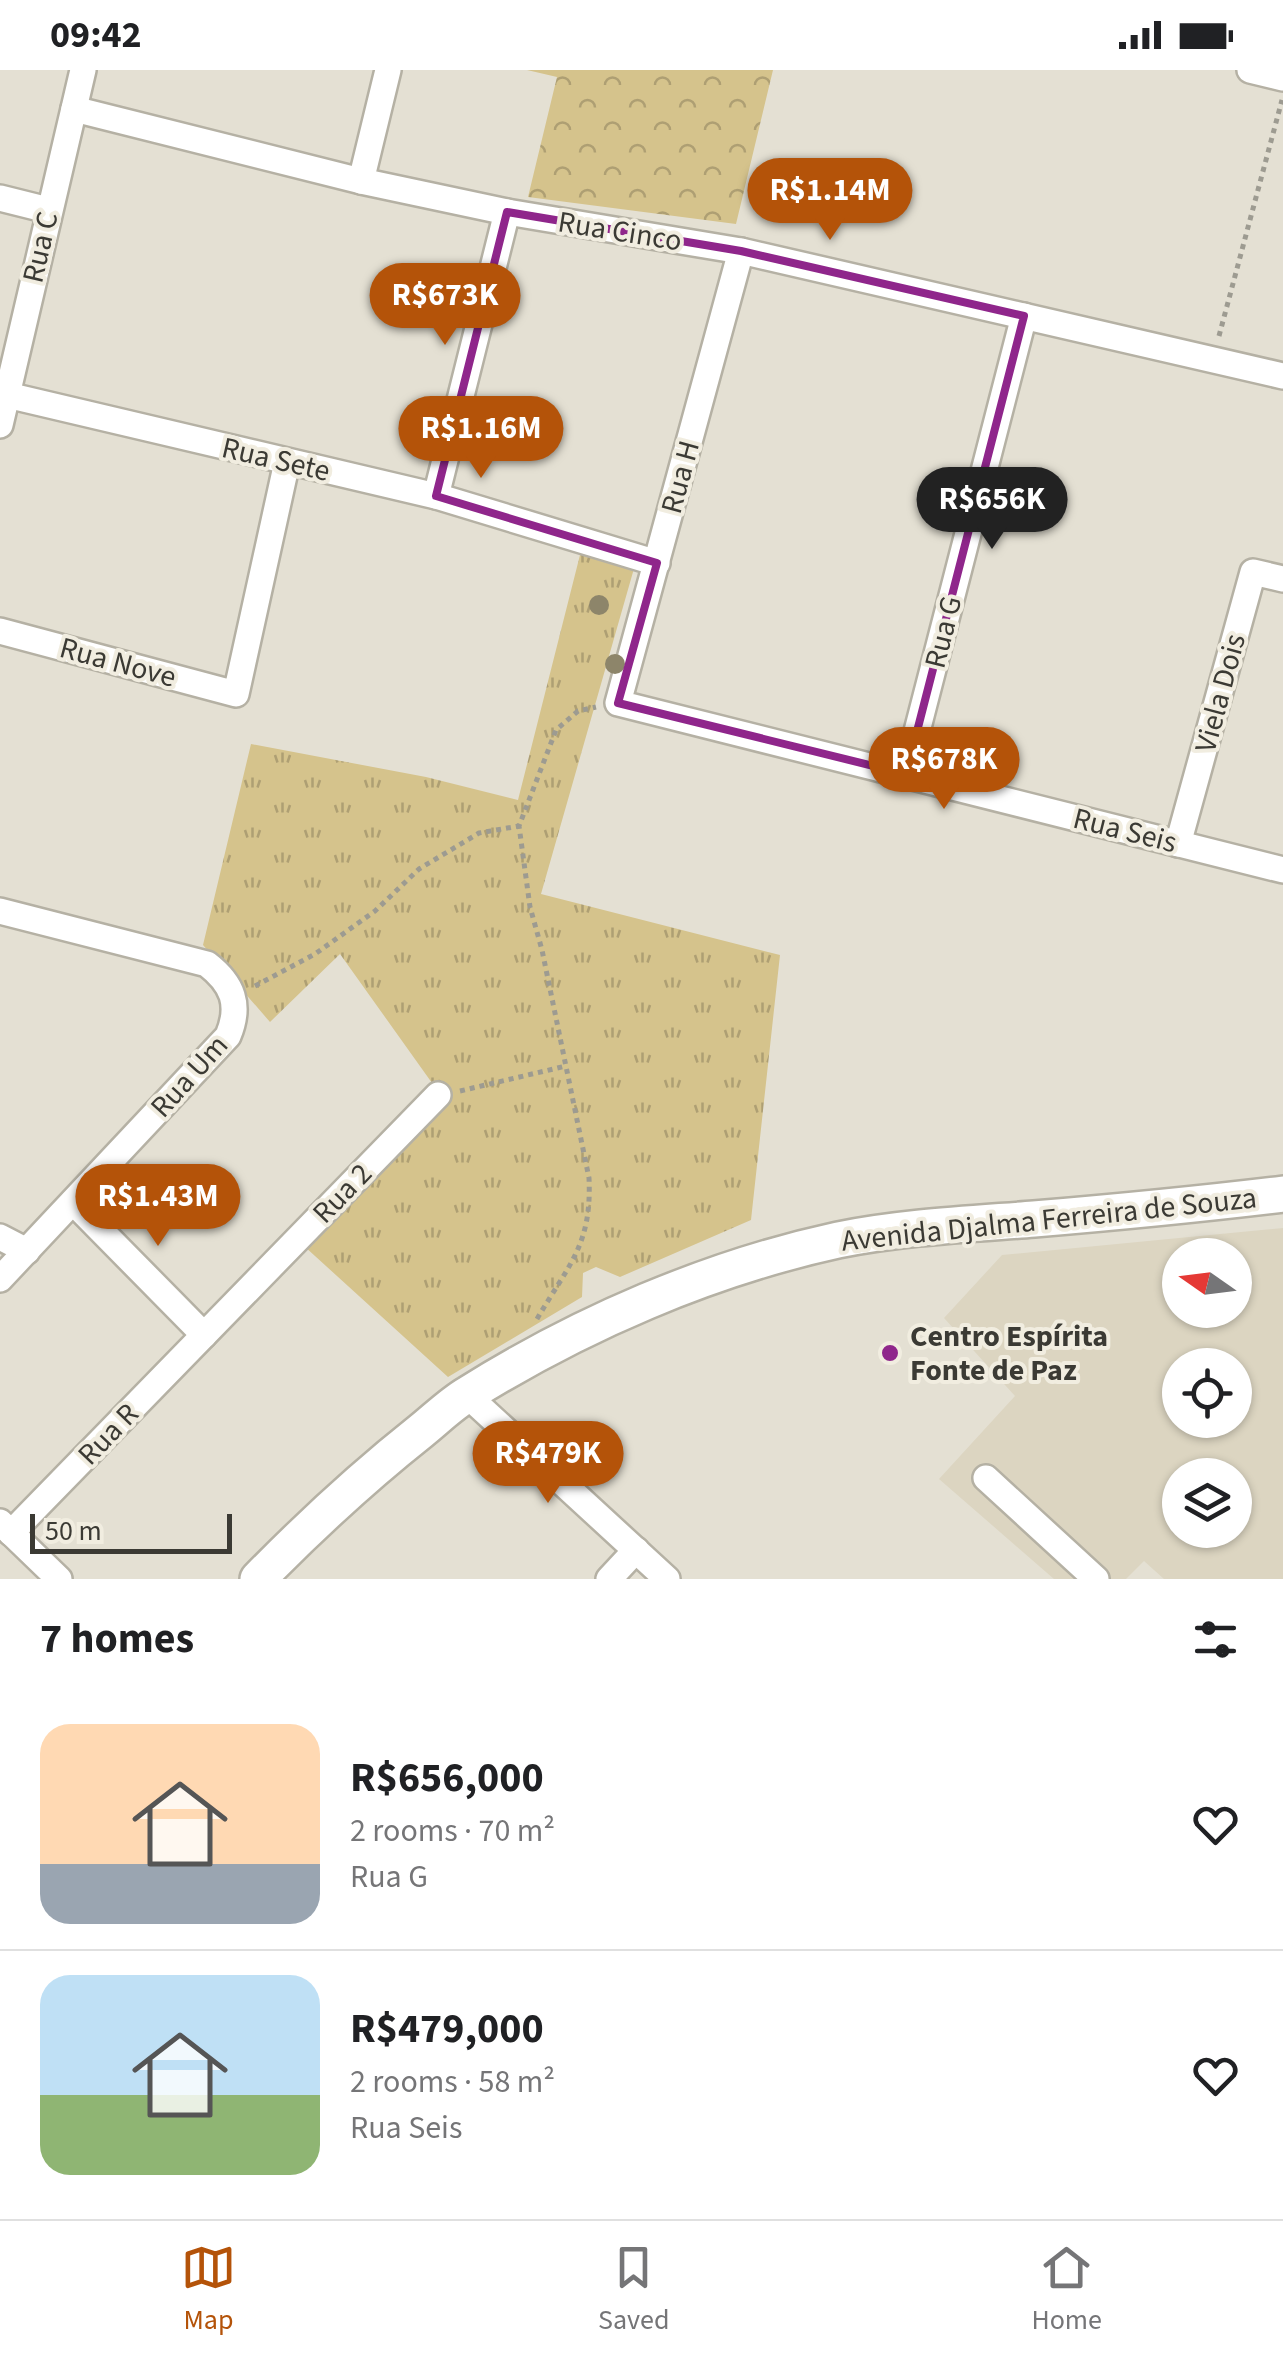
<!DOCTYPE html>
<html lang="en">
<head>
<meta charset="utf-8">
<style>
  body { margin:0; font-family:"Source Sans 3",sans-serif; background:#f6f6f6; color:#202124; height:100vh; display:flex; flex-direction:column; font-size:38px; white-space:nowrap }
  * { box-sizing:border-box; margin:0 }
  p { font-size:32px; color:#757577 }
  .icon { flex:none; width:55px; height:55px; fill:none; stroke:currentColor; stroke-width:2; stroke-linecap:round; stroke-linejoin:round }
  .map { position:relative; height:1509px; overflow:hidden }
  .sheet { display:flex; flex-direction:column; background:#fff; flex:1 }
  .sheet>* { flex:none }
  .needle { width:65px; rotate:284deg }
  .fabs { position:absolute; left:1162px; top:1168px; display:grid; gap:20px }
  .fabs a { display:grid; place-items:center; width:90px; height:90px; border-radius:50%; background:#fff; box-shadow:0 2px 8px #0004; font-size:50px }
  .scale { position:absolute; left:30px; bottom:25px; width:202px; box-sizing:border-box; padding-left:10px; border:5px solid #3b3a34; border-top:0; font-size:28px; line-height:35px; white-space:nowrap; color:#3b3a34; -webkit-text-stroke:8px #f1ede0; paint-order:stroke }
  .price { position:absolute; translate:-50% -85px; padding:0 22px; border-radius:35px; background:#b45309; color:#fff; font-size:32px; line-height:65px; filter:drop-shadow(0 2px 5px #0008) }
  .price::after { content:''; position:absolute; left:50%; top:60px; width:30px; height:22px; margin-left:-15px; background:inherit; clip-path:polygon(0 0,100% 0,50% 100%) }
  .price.current { background:#222; color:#fff }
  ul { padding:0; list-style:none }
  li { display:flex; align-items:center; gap:30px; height:250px; padding:0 40px }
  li+li { border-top:2px solid #e0e0e0 }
  li span { display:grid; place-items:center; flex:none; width:280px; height:200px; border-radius:30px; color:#555 }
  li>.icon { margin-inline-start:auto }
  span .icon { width:120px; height:120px; fill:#fffc; stroke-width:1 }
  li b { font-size:42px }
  h2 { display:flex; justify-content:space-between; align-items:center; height:120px; padding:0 40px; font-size:42px }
  .status { display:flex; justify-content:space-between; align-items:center; height:70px; padding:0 50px; background:#fff; direction:ltr }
  .status svg { height:28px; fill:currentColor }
  .tabs { display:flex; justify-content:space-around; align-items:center; height:140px; border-top:2px solid #e0e0e0; background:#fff; font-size:28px; color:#757577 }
  .tabs a { display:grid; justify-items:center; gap:5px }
  .tabs .current { color:#b45309 }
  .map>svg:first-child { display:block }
</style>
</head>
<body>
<div class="status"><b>09:42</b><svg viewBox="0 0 49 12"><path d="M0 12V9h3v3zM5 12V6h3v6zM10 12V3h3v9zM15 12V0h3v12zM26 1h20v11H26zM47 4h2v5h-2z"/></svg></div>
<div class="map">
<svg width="1283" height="1509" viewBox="0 0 1283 1509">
  <defs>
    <pattern id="grass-tufts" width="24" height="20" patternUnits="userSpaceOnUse" patternTransform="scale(2.5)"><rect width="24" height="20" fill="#d5c38c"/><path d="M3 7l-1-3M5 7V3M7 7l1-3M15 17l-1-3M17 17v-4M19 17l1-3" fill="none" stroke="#ae9f73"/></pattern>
    <pattern id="park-crowns" width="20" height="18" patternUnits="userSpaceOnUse" patternTransform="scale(2.5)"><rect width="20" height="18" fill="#d5c38c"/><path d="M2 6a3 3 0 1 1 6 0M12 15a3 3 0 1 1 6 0" fill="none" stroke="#ae9f73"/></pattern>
  </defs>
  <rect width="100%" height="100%" fill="#e4e0d3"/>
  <path fill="#dcd5c1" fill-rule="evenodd" d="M1283,1158v351h-119l-20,-18 -18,18h-72l-115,-100 76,-83 -71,-78 58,-63zM1180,1185h55v55h-55zM1180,1295h55v55h-55zM1180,1405h55v55h-55z"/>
  <polygon fill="url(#grass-tufts)" points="581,481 635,495 541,824 780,885 751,1150 620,1207 596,1197 583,1203 582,1227 448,1307 304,1176 442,1027 340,884 270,952 203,875 251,674 426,707 518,730"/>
  <polygon fill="url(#park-crowns)" points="527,0 773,0 736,154 528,127 557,7"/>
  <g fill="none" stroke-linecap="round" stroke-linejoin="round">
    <defs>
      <g id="minor">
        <polyline points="1250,0 1283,8"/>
        <polyline points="74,39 361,111 507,142 741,181 1283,306"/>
        <polyline points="361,111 388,0"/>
        <polyline points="0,128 48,140"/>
        <polyline points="741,181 618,633 1283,800"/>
        <polyline points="7,325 436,426 657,493"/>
        <polyline points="0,355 83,0"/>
        <polyline points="436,426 507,142"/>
        <polyline points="0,561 236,624 287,392"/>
        <polyline points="906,704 1024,246"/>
        <polyline points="1178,774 1253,502 1283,509"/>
        <path d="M0,841l207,53c26,20 34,41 21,72l-228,243"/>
        <polyline points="73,1132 204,1265"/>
        <polyline points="0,1167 27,1181"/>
        <polyline points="467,1325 667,1509"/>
        <polyline points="986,1408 1096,1509"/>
        <polyline points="0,1452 59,1509"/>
        <polyline points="11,1463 438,1025"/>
        <polyline points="609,1509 636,1480"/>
      </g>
      <path id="secondary" d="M258,1509c51,-52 105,-102 163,-148 15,-12 30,-27 47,-37 112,-70 241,-126 370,-154 64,-13 131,-16 196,-21 83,-7 166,-15 249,-25"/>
    </defs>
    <use href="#minor" stroke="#b5b1a4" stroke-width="30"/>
    <use href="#secondary" stroke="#b5b1a4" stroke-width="40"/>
    <g stroke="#9d9b91" stroke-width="5" stroke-dasharray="5 5" stroke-linecap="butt">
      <polyline points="1219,266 1282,30"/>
      <polyline points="255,916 315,884 375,841 419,799 479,763 519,756"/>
      <polyline points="460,1021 566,996"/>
      <path d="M537,1249c32,-55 55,-74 52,-141l-47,-228 -12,-43 -11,-81 37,-96 22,-19 18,-4"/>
    </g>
    <use href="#minor" stroke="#fff" stroke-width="25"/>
    <use href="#secondary" stroke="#fff" stroke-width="35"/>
  </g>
  <g fill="#8d856a">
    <circle cx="599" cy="535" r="10"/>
    <circle cx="615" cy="594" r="10"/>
  </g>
  <path fill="none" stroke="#8f268b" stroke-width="8" stroke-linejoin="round" d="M507,142l234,39 283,65 -118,458 -288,-71 39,-140 -221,-67z"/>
  <circle fill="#8f268b" stroke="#f1ede0" stroke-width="4" cx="890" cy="1283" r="10"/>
  <g text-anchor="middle" stroke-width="8" stroke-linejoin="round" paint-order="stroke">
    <g font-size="30" fill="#3b3a34" stroke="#f1ede0">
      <text transform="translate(620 161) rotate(9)" y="10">Rua Cinco</text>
      <text transform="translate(40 177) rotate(-77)" y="10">Rua C</text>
      <text transform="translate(276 389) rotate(13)" y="10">Rua Sete</text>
      <text transform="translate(680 407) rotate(-75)" y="10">Rua H</text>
      <text transform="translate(943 562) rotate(-76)" y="10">Rua G</text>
      <text transform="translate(118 592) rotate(15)" y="10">Rua Nove</text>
      <text transform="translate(1220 623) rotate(-75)" y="10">Viela Dois</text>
      <text transform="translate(1125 760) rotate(14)" y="10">Rua Seis</text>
      <text transform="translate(189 1006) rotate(-48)" y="10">Rua Um</text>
      <text transform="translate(342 1123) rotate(-46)" y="10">Rua 2</text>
      <text transform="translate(1049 1149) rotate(-6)" y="10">Avenida Djalma Ferreira de Souza</text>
      <text transform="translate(108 1364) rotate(-46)" y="10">Rua R</text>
    </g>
    <g font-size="30" font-weight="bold" fill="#3b3a34" stroke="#f1ede0" text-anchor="start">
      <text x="910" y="1276">Centro Espírita<tspan x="910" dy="34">Fonte de Paz</tspan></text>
    </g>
  </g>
</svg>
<div class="fabs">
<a><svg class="needle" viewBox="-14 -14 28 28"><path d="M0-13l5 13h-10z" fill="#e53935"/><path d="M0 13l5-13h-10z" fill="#757577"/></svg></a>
<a><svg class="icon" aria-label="locate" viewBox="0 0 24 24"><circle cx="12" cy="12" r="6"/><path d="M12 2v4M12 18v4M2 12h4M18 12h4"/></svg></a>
<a><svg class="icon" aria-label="layers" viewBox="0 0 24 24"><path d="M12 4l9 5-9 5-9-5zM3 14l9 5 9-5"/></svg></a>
</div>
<div class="scale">50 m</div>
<b class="price" style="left:830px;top:173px">R$1.14M</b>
<b class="price" style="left:445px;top:278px">R$673K</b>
<b class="price" style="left:481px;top:411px">R$1.16M</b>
<b class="price current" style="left:992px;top:482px">R$656K</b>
<b class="price" style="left:944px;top:742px">R$678K</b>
<b class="price" style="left:158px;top:1179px">R$1.43M</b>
<b class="price" style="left:548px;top:1436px">R$479K</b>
</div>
<section class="sheet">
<h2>7 homes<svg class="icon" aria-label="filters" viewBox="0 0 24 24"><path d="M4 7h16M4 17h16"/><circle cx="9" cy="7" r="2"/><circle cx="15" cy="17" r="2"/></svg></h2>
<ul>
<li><span style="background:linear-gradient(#ffd9b3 70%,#9aa5b1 0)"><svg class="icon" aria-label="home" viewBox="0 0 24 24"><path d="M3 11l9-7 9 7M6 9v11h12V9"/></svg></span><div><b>R$656,000</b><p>2 rooms · 70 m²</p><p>Rua G</p></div><svg class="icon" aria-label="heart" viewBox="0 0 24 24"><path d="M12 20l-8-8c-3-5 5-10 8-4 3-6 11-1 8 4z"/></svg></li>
<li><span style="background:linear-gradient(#bfe0f5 60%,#8fb573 0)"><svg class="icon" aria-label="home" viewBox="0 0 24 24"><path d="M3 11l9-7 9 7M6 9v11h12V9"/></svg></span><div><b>R$479,000</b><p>2 rooms · 58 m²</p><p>Rua Seis</p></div><svg class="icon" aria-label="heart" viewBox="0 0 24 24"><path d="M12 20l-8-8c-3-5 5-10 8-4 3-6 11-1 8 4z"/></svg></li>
</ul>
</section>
<nav class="tabs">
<a class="current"><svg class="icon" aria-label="map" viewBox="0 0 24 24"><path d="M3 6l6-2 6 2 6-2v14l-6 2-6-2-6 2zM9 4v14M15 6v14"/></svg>Map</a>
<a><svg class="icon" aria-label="saved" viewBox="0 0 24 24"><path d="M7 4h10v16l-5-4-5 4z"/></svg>Saved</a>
<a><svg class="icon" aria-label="home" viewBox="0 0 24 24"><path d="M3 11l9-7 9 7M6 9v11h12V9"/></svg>Home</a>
</nav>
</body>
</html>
